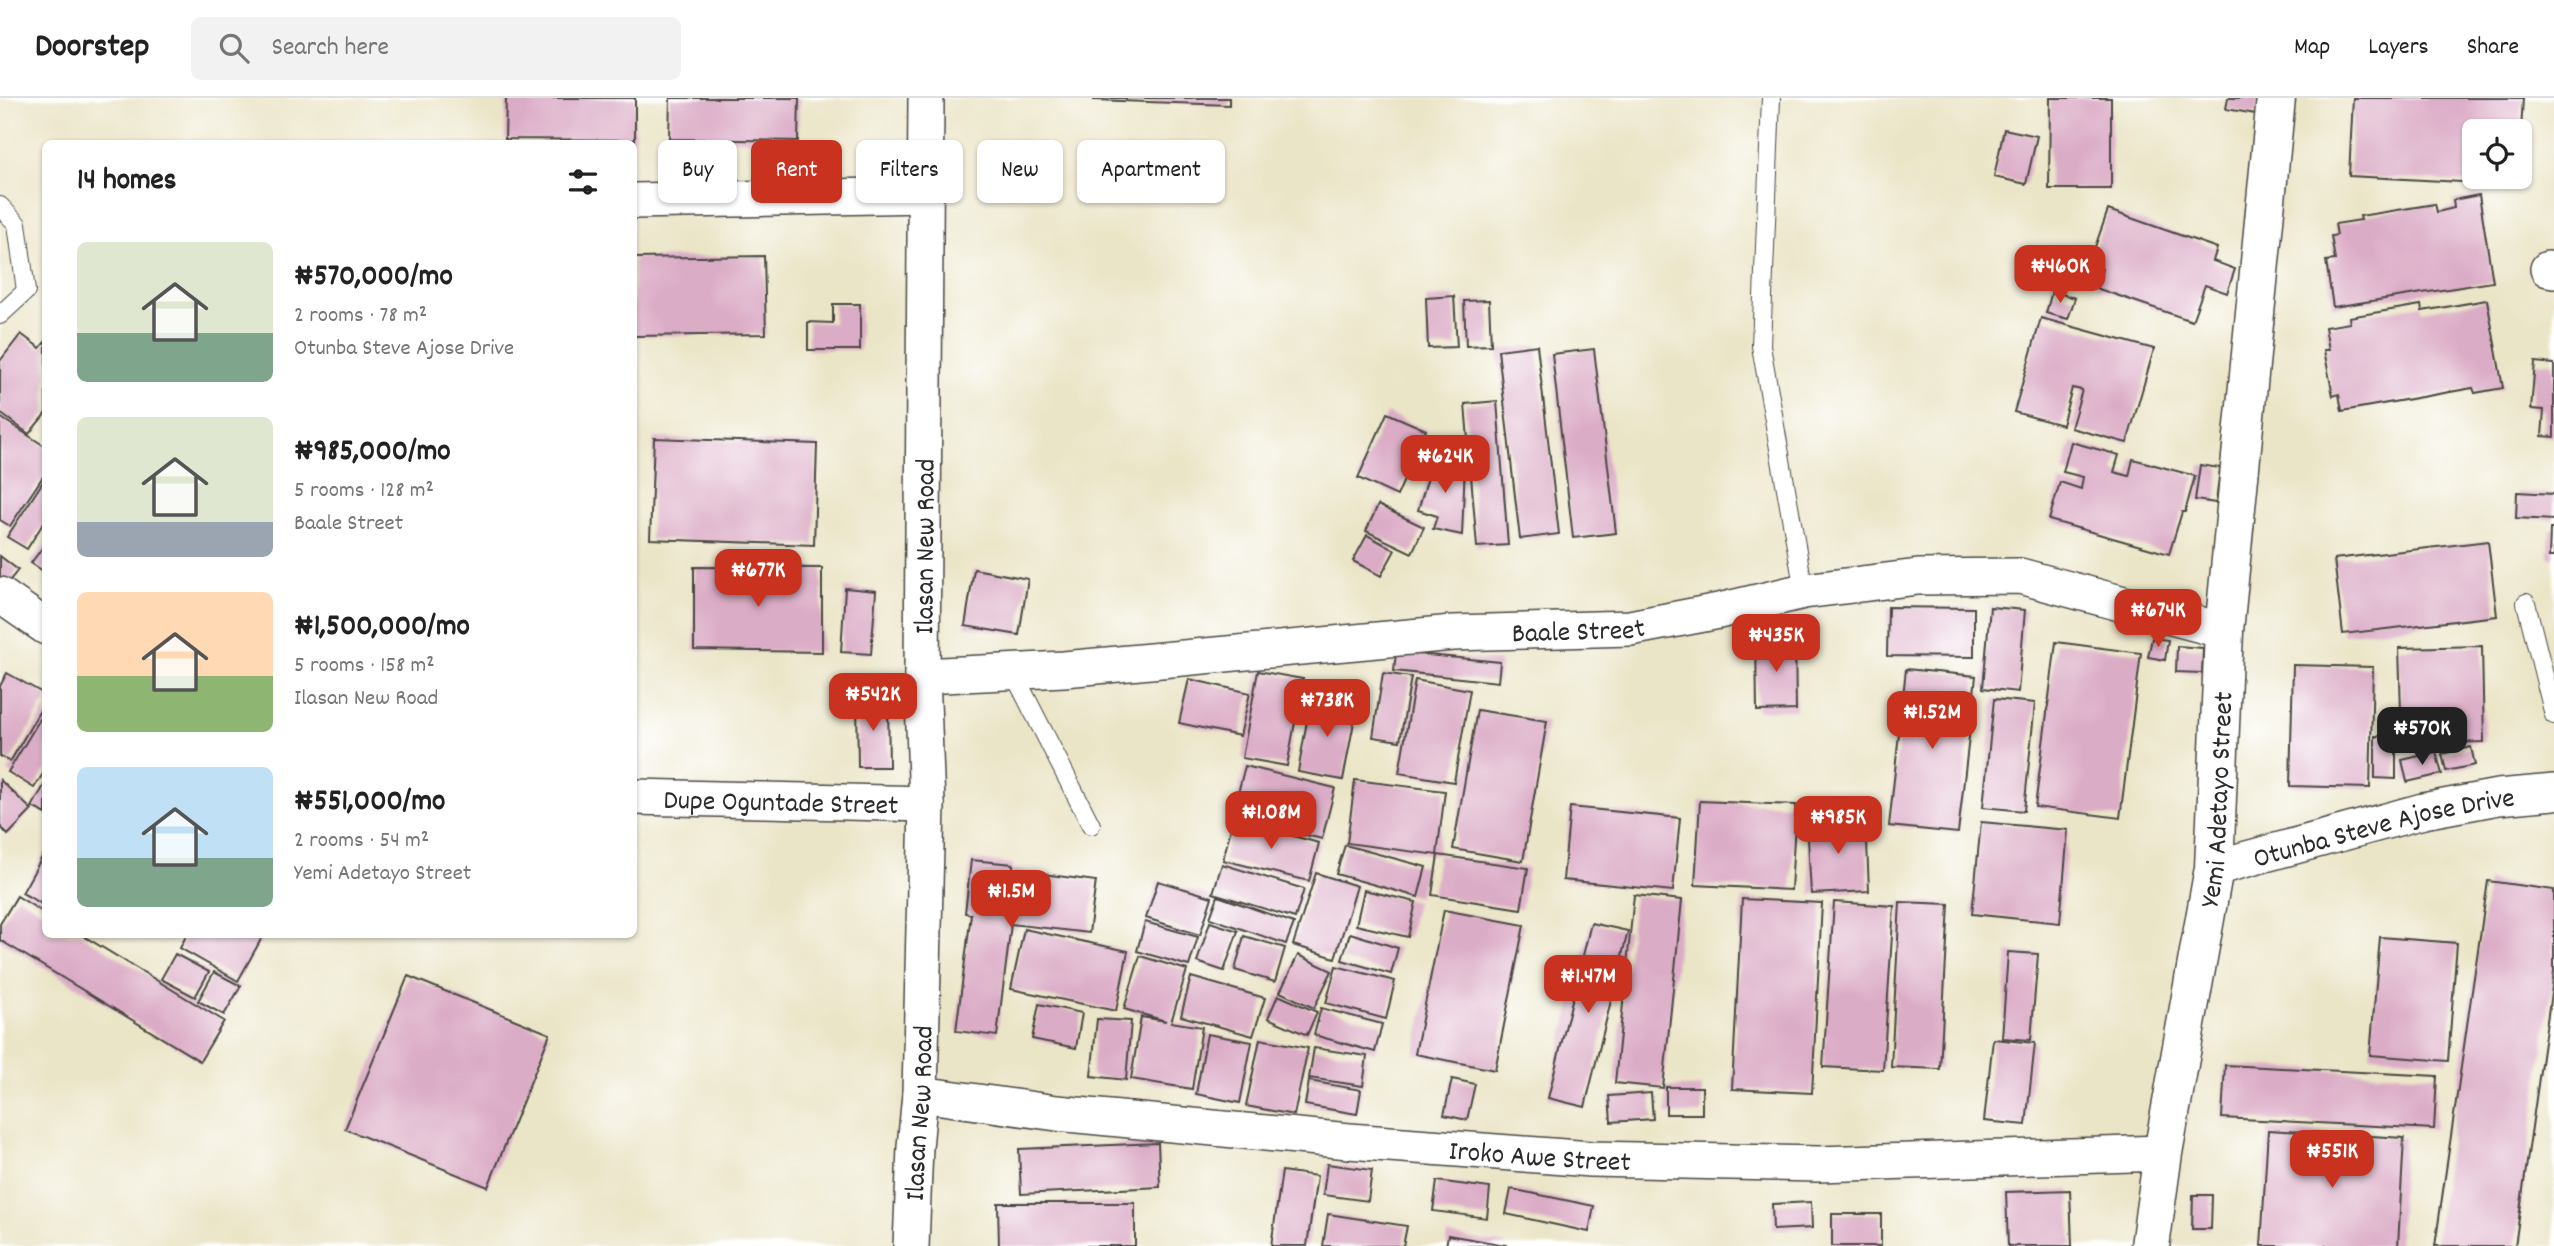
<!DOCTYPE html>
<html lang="en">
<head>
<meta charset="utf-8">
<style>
  body { margin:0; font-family:Dekko,sans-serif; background:#f2f2f2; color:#222; height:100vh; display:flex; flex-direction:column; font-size:26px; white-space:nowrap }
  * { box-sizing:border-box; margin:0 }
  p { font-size:23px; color:#767676 }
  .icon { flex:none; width:38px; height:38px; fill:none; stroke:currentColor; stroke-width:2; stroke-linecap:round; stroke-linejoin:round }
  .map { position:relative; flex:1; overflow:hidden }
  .sheet { position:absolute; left:42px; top:42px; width:595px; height:798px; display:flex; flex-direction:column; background:#fff; border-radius:10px; box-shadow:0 2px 5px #0004 }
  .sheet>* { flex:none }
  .hud { position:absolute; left:658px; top:42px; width:665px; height:63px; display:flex; gap:14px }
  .buttons { position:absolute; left:2462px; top:21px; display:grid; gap:14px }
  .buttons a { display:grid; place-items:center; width:70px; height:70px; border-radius:10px; background:#fff; box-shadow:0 2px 5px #0004; font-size:35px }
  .price { position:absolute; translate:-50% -60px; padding:0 16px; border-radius:14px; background:#c8321e; color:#fff; font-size:23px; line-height:46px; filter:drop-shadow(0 2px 4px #0008) }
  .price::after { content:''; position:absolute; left:50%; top:42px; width:21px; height:16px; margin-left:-10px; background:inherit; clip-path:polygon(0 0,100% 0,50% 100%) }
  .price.current { background:#222; color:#fff }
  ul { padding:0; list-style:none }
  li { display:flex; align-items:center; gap:21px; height:175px; padding:0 35px }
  li span { display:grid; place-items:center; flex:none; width:196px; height:140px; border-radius:10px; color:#555 }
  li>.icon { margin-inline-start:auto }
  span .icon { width:84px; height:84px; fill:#fffc; stroke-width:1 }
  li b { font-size:30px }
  h2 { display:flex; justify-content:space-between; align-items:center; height:84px; padding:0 35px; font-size:30px }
  .tag { padding:0 24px; border-radius:10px; background:#fff; box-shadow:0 2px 5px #0004; font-size:24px; line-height:63px }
  .tag.current { background:#c8321e; color:#fff }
  header { display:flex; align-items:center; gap:42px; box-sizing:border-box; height:98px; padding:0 35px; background:#fff; border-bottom:2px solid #e0e0e0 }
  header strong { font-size:33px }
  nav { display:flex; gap:38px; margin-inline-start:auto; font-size:24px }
  .search { width:490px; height:63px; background:#f2f2f2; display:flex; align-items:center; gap:18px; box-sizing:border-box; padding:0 24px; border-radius:10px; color:#767676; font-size:26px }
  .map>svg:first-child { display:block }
</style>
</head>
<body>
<header>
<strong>Doorstep</strong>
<div class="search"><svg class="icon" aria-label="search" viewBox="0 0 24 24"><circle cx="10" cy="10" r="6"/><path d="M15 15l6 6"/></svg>Search here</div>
<nav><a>Map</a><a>Layers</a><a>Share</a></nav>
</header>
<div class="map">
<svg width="2554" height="1148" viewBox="0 0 2554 1148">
  <rect width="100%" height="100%" fill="#fff"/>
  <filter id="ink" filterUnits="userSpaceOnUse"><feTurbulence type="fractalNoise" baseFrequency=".0143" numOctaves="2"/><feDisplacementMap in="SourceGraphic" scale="14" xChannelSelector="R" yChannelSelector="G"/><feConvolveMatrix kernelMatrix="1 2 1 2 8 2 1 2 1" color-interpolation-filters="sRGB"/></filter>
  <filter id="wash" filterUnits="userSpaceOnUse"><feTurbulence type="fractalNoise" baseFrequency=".00686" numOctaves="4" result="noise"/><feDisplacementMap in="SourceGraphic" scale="28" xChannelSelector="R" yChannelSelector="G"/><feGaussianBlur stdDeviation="1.57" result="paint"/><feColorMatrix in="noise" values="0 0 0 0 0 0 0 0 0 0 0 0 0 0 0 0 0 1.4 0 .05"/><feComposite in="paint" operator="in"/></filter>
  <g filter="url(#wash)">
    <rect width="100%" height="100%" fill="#ebe5c8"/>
    <g id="blocks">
      <g fill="#dbacc6">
        <polygon points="506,0 635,0 635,42 505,41"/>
        <polygon points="670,0 799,0 798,43 669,41"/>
        <polygon points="1094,0 1229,0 1229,7 1094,2"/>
        <polygon points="2050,0 2111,0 2111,91 2049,91"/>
        <polygon points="2228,0 2259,0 2256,16 2226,11"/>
        <polygon points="2353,0 2523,0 2521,33 2474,33 2474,79 2519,79 2518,87 2349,78"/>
        <polygon points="2004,31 2037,38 2026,86 1994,79"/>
        <polygon points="2479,97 2493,184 2333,209 2326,163 2335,162 2331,138 2337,137 2335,126 2361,122 2360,118 2435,106 2437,114 2454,110 2453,102"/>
        <polygon points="2108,112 2217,150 2213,163 2235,171 2227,195 2205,187 2192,223 2096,190 2102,171 2089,166"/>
        <polygon points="764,158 766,236 634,238 634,160"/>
        <polygon points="2052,193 2075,200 2068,221 2046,215"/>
        <polygon points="1454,198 1457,249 1428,250 1426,200"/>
        <polygon points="1489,202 1491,247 1466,248 1464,203"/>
        <polygon points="2487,202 2503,290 2475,295 2473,290 2342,313 2339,296 2333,298 2324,252 2329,252 2325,229 2350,225 2349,219 2421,207 2422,213"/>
        <polygon points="833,206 860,206 860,252 808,252 808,224 833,225"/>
        <polygon points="2041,220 2154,251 2127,345 2071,330 2082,292 2072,290 2062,327 2014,314"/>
        <polygon points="21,236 40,250 46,243 46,315 29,336 0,315 0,263"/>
        <polygon points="1537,247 1559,436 1520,441 1498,252"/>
        <polygon points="1594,251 1616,435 1573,440 1552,256"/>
        <polygon points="2535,264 2554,266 2554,339 2542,338 2544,312 2531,311"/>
        <polygon points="1497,303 1508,447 1477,449 1465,306"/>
        <polygon points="1387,315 1426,332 1397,398 1358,380"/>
        <polygon points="0,319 46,349 46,374 10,428 0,422"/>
        <polygon points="654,340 817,346 814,447 650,441"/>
        <polygon points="2071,344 2119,357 2114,374 2129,378 2133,361 2195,378 2185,414 2182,414 2169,456 2049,422 2060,384 2081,391 2083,379 2063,374"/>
        <polygon points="1435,357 1465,366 1462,437 1433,431 1437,418 1418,412"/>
        <polygon points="2200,367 2220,370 2216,405 2195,402"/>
        <polygon points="46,379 46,421 27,451 7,439"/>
        <polygon points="2517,394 2554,396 2554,422 2516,420"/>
        <polygon points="1378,407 1424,429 1412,455 1366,433"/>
        <polygon points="2550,431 2554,431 2554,459 2549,459"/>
        <polygon points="1367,437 1395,452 1381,478 1353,463"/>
        <polygon points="2488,443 2497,518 2343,536 2334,461"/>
        <polygon points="46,445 46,475 31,465"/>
        <polygon points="0,458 18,472 7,486 0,480"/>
        <polygon points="694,469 822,470 822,554 694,552"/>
        <polygon points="974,471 1028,481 1019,537 965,528"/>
        <polygon points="845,490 876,493 871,556 841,554"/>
        <polygon points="1888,509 1974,510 1974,559 1887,558"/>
        <polygon points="1990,509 2025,512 2018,594 1983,590"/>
        <polygon points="1795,538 1796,612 1757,613 1756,539"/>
        <polygon points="2152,540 2168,542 2165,562 2148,559"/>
        <polygon points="2056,544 2141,555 2120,720 2035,709"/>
        <polygon points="2177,548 2203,550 2202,575 2176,574"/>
        <polygon points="2482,548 2484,644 2402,646 2399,550"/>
        <polygon points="1396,554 1500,564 1498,584 1394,573"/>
        <polygon points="2293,567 2373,569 2370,690 2290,688"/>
        <polygon points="1906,571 1976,578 1958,735 1889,728"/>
        <polygon points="1258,573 1303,581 1287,668 1242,660"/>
        <polygon points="7,575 46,597 46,602 10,664 0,658 0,588"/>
        <polygon points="1383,575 1411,579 1400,643 1373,639"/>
        <polygon points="1189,581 1250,595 1240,638 1179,625"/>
        <polygon points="1415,582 1470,592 1454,684 1399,675"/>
        <polygon points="1311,600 1357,608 1343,682 1298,674"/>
        <polygon points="1994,601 2035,605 2024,713 1983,709"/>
        <polygon points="857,602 888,602 889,669 858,669"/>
        <polygon points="46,611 46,671 34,690 8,674"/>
        <polygon points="1477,612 1547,623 1523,763 1453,751"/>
        <polygon points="2375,638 2396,639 2396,681 2375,680"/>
        <polygon points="2471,649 2475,667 2446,673 2442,656"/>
        <polygon points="2436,654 2442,676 2407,684 2402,662"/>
        <polygon points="1245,668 1335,690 1322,741 1232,718"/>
        <polygon points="0,682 32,712 8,737 0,728"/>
        <polygon points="1355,682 1445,693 1437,757 1347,745"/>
        <polygon points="46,684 46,716 32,709"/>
        <polygon points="1700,703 1796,707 1791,792 1695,787"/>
        <polygon points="1570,709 1680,720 1673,793 1563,782"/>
        <polygon points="1866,720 1869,793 1811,796 1807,723"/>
        <polygon points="1233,722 1319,745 1309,783 1223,762"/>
        <polygon points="1981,724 2068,732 2060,825 1972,816"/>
        <polygon points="1345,747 1426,769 1418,799 1336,776"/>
        <polygon points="46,752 46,800 42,806 22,795"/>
        <polygon points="1438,757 1528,770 1521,811 1432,797"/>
        <polygon points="971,762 1013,766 1013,772 1096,783 1089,835 1011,826 997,938 956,933 971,816 965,815"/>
        <polygon points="1222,766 1304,791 1295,820 1213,795"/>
        <polygon points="1316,775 1357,788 1335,860 1293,847"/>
        <polygon points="1158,783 1212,799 1200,837 1146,820"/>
        <polygon points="2488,783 2554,792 2554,874 2515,1148 2435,1148"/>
        <polygon points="1364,792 1416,804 1408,839 1356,827"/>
        <polygon points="1634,797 1682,802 1663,990 1615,985"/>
        <polygon points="17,798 46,816 46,836 80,836 224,923 200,963 0,842 0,826"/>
        <polygon points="1218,798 1294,825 1286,846 1210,820"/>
        <polygon points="1742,801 1822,805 1812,995 1732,991"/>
        <polygon points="1834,804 1894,808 1883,972 1823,969"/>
        <polygon points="1900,804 1949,806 1940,971 1891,969"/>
        <polygon points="1444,812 1524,827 1495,972 1415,956"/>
        <polygon points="1145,824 1198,839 1189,868 1137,853"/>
        <polygon points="1210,824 1238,833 1224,873 1197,864"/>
        <polygon points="1591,825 1628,833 1585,1009 1548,1000"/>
        <polygon points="1024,831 1128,853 1116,913 1011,891"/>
        <polygon points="1350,835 1398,850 1391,876 1342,862"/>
        <polygon points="187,836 264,836 238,883 180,850"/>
        <polygon points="1244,838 1285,850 1275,884 1235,872"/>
        <polygon points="2380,839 2457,845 2448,963 2370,957"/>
        <polygon points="2008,854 2038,856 2031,942 2002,940"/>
        <polygon points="175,856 209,874 195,899 161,881"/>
        <polygon points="1298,857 1332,873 1314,910 1280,894"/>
        <polygon points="1140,858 1187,872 1171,924 1202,929 1192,991 1131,981 1141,919 1166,923 1124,911"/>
        <polygon points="1336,868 1395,883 1386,921 1326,905"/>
        <polygon points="214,874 241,888 224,917 198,903"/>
        <polygon points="408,878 550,936 488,1089 345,1031"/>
        <polygon points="1191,879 1265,900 1253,938 1181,918"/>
        <polygon points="1278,897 1317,914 1307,937 1268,920"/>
        <polygon points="1039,906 1082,915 1076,950 1032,941"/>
        <polygon points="1321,910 1382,926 1375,954 1314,937"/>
        <polygon points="1097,921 1131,923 1126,982 1091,978"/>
        <polygon points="1207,936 1252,944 1240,1005 1196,996"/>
        <polygon points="1260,941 1308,950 1294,1017 1246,1008"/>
        <polygon points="1993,941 2035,945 2026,1027 1984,1023"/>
        <polygon points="1314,950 1367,958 1363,988 1309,980"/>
        <polygon points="2225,967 2437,978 2434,1031 2222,1020"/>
        <polygon points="1452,981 1475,986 1467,1022 1444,1017"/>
        <polygon points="1309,983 1361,992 1357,1016 1305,1007"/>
        <rect x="1666" y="989" width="36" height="27"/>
        <polygon points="1651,995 1653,1021 1611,1024 1609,998"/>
        <polygon points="2268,1032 2404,1040 2398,1148 2261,1148"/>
        <polygon points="1158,1045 1160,1089 1021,1096 1019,1051"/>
        <polygon points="1327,1066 1372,1072 1368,1103 1323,1097"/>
        <polygon points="1282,1073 1317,1078 1307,1148 1271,1148"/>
        <polygon points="1437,1083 1490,1090 1487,1120 1433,1113"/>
        <polygon points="1511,1091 1594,1108 1589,1134 1506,1116"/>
        <polygon points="2070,1092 2072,1148 2008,1148 2006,1094"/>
        <polygon points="2193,1097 2212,1097 2211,1131 2192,1131"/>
        <polygon points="1811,1104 1812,1130 1773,1132 1772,1106"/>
        <polygon points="998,1105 1135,1105 1135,1148 999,1148"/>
        <polygon points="1328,1116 1407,1128 1403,1148 1323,1148"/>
        <rect x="1832" y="1116" width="49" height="32"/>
        <polygon points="1448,1137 1506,1147 1506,1148 1446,1148"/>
      </g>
    </g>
  </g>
  <g filter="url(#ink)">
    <use href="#blocks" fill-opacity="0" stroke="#484743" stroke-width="2"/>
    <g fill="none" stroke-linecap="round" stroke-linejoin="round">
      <defs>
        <g id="lane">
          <polyline points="1771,0 1761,248 1804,493"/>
          <polyline points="0,108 17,126 26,193 0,217"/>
          <polyline points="2526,505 2554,617"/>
          <polyline points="1013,574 1091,727"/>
        </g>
        <g id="street">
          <polyline points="634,103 926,97"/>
          <polyline points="2548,171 2554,172"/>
          <polyline points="0,497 46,529"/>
          <path id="s1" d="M922,578l142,-7 389,-36 177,-5 89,-17 85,-20 114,-14 102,-1 204,55"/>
          <path id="s2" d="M634,699l293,7"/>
          <path id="s3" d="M2214,770l209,-57 75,-14 56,-5"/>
          <path id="s4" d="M920,996l137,19 292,28 242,18 227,5 345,-11"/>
          <path id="s5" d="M911,1148l4,-99 5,-53 7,-290 -5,-128 4,-578"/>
        </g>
        <g id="secondary">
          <path id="s6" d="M2150,1148l13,-93 51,-285 10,-237 52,-533"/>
        </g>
      </defs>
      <use href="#lane" stroke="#484743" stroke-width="20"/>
      <use href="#street" stroke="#484743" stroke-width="38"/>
      <use href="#secondary" stroke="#484743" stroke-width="41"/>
      <use href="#lane" stroke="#fff" stroke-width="18"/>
      <use href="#street" stroke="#fff" stroke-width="35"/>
      <use href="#secondary" stroke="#fff" stroke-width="38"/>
    </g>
  </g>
  <g text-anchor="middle" stroke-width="5" stroke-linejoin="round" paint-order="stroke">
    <g font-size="28" fill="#2b2b2b" stroke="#fff">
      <text dy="10" stroke="none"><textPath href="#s5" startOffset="700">Ilasan New Road</textPath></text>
      <text dy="10" stroke="none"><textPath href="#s1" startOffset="658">Baale Street</textPath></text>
      <text dy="10" stroke="none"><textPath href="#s6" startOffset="452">Yemi Adetayo Street</textPath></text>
      <text dy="10" stroke="none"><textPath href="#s2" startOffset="147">Dupe Oguntade Street</textPath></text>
      <text dy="10" stroke="none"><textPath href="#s3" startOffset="175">Otunba Steve Ajose Drive</textPath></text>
      <text dy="10" stroke="none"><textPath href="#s5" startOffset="133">Ilasan New Road</textPath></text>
      <text dy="10" stroke="none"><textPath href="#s4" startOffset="623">Iroko Awe Street</textPath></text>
    </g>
  </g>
</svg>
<div class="buttons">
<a><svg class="icon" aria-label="locate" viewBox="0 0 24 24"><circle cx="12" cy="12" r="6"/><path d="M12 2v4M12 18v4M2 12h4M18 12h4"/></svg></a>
</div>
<b class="price" style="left:2060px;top:207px">₦460K</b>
<b class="price" style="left:1445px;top:397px">₦624K</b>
<b class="price" style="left:758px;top:511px">₦677K</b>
<b class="price" style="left:2158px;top:551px">₦674K</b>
<b class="price" style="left:1776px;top:576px">₦435K</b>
<b class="price" style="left:873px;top:635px">₦542K</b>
<b class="price" style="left:1327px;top:641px">₦738K</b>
<b class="price" style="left:1932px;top:653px">₦1.52M</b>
<b class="price current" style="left:2422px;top:669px">₦570K</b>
<b class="price" style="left:1271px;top:753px">₦1.08M</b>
<b class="price" style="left:1838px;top:758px">₦985K</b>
<b class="price" style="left:1011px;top:832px">₦1.5M</b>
<b class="price" style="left:1588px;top:917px">₦1.47M</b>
<b class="price" style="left:2332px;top:1092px">₦551K</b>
<div class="hud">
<a class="tag">Buy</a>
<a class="tag current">Rent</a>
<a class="tag">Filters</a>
<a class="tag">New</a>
<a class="tag">Apartment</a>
</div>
<section class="sheet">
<h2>14 homes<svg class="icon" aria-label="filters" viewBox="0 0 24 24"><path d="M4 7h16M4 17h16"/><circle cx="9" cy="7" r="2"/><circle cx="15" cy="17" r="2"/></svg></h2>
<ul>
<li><span style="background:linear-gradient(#dfe7d0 65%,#7fa58c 0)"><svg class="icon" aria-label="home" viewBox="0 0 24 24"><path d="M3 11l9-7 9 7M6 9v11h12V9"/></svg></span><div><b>₦570,000/mo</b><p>2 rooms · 78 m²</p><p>Otunba Steve Ajose Drive</p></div></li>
<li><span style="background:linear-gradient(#dfe7d0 75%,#9aa5b1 0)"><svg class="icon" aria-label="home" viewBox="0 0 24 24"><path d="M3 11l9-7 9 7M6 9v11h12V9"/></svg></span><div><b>₦985,000/mo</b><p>5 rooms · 128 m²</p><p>Baale Street</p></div></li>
<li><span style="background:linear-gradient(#ffd9b3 60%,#8fb573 0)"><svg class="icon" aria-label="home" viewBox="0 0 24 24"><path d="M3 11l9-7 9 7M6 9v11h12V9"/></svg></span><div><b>₦1,500,000/mo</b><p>5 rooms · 158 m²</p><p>Ilasan New Road</p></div></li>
<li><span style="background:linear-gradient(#bfe0f5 65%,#7fa58c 0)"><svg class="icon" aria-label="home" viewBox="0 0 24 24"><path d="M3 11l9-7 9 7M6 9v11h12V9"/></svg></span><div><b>₦551,000/mo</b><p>2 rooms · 54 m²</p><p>Yemi Adetayo Street</p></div></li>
</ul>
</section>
</div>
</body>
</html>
